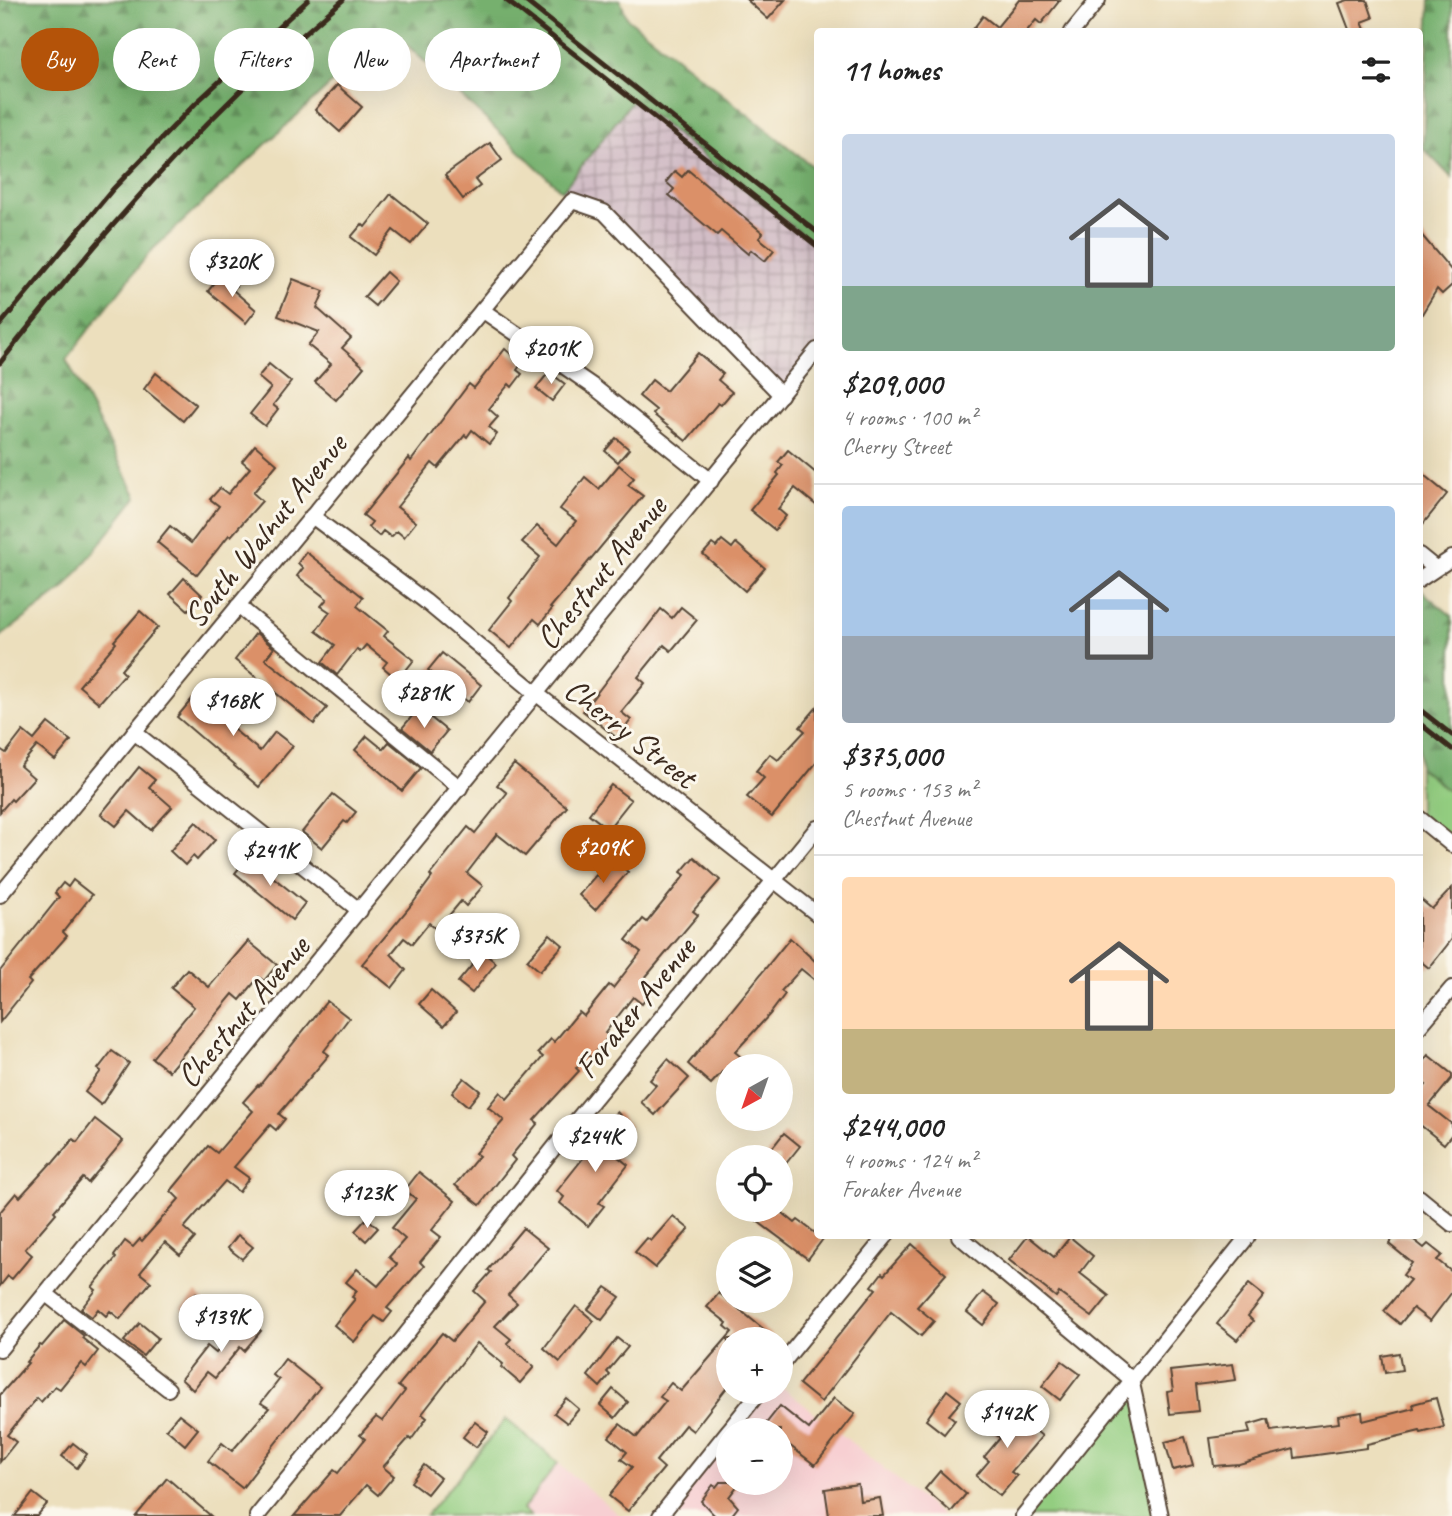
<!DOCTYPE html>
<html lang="en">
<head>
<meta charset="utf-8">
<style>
  body { margin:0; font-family:Caveat,sans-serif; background:#f2f2f2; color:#222; height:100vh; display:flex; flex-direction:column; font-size:26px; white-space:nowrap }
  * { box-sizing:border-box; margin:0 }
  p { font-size:23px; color:#767676 }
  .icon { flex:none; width:38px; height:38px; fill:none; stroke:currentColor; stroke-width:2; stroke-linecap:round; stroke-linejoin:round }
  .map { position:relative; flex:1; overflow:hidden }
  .panel { position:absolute; left:814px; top:28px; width:609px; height:1211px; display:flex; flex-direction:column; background:#fff; border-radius:7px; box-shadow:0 7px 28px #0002 }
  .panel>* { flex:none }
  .hud { position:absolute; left:21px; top:28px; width:665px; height:63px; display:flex; gap:14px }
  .needle { width:46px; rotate:220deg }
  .tools { position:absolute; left:716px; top:1054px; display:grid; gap:14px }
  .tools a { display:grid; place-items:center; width:77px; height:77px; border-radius:50%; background:#fff; box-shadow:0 7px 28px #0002; font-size:35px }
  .price { position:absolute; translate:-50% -60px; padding:0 16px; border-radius:24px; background:#fff; color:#222; font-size:23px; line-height:46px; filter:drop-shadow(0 2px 4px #0008) }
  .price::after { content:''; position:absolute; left:50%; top:42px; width:21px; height:16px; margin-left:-10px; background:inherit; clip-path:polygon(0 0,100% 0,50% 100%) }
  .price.active { background:#b45309; color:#fff }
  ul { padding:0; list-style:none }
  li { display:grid; align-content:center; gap:14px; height:371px; padding:0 28px }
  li+li { border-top:2px solid #e0e0e0 }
  li span { display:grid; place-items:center; height:217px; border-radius:7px; color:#555 }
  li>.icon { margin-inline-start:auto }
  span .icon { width:126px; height:126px; fill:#fffc; stroke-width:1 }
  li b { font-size:30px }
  h2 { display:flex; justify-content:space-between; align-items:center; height:84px; padding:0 28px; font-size:30px }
  .pill { padding:0 24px; border-radius:32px; background:#fff; box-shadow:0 7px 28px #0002; font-size:24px; line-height:63px }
  .pill.active { background:#b45309; color:#fff }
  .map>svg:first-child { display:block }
</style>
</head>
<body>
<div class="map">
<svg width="1452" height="1516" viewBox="0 0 1452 1516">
  <defs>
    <pattern id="industrial-grid" width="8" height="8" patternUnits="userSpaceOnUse" patternTransform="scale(1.75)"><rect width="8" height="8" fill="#d2bdc6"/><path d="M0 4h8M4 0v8" fill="none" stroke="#ac9aa0"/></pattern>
    <pattern id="forest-firs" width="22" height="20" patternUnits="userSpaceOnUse" patternTransform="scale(1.75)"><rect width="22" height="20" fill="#76b06e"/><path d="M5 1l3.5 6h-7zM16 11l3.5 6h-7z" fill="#628f5a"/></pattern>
  </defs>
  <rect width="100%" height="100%" fill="#fbf7ec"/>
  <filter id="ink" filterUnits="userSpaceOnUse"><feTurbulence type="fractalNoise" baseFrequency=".0143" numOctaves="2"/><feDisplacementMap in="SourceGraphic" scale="14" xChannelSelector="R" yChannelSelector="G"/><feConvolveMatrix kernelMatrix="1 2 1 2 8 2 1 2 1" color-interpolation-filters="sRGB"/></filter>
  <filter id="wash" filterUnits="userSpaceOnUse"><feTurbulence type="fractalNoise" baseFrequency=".00686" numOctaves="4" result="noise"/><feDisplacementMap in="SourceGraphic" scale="28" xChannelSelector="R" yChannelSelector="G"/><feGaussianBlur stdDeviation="1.57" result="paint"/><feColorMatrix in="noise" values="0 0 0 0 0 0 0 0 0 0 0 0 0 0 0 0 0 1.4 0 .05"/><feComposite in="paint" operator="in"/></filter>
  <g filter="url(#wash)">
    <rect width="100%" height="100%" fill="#ecdfbd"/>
    <g fill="#f7cfd2">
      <polygon points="781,1386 943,1516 660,1516 728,1431 728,1482 780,1482 780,1430 729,1430 760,1391 780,1391"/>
      <polygon points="558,1463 620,1516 531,1516 523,1509"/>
    </g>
    <polygon fill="url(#industrial-grid)" points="633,100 817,246 817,350 781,395 604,212 572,201 562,191"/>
    <g fill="#93cd80" stroke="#677c4f" stroke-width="2">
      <polygon points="1419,767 1452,794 1452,845 1419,818"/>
      <polygon points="1131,1379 1161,1516 1023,1516"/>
      <polygon points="506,1419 558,1463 523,1509 531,1516 426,1516"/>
    </g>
    <g fill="url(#forest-firs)" stroke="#586d46" stroke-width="2">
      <polygon points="0,0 620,0 627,18 817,170 817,246 633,100 562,191 390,29 151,251 66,359 137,497 65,588 0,637"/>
      <polygon points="1430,0 1452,0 1452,178 1423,148"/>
      <polygon points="1419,589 1452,616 1452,794 1419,767"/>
    </g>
    <g id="blocks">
      <g fill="#db9068">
        <polygon points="747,0 785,0 768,19"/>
        <polygon points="1019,0 1060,0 1041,24 1036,20 1026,32 971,32 983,16 997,27"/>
        <polygon points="1348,0 1367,0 1373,18 1362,22 1366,32 1350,32 1339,3"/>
        <polygon points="337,85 362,107 340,132 315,110"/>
        <polygon points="490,143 502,160 475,180 480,186 463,199 445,175"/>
        <polygon points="688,170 763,233 759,238 774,250 765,261 751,250 748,254 721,231 717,235 669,195 674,189 666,182 675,171 682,177"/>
        <polygon points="391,194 428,224 411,244 393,230 374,255 351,237 362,224 365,227"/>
        <polygon points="1419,232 1452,271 1452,285 1442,294 1437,289 1419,319"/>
        <polygon points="386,272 396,281 375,306 364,297"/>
        <polygon points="222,274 236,286 233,290 256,310 246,323 208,291"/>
        <polygon points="293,279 324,291 317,308 351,338 342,348 364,367 336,400 315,382 331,364 308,345 319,332 278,316"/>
        <polygon points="505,349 522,363 517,370 522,374 512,387 509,384 489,409 498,417 489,427 497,434 489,444 472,430 467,437 465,435 438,468 432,463 397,507 416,522 404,537 397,531 391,537 383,531 379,536 368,527 372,522 363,515 409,458 411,461 469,384 474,388"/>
        <polygon points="698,353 723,374 718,380 732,392 721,405 718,403 686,441 653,414 656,410 639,396 652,380 666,391"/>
        <polygon points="269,364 291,382 273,405 278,409 265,426 250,414 271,388 258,377"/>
        <polygon points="549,372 565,384 552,401 536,388"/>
        <polygon points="156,373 196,405 183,421 144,389"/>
        <polygon points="616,438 629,449 618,462 605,451"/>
        <polygon points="255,445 277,464 253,493 262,501 231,536 229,535 197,575 157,542 170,526 191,543 219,506 210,499 220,488 228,494 250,468 242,461"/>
        <polygon points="788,450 817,474 817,506 795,488 778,509 786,516 775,530 750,510 779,475 777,473 783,465 778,462"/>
        <polygon points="619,465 634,478 628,485 643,496 550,608 552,609 540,624 534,619 511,648 489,630 512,601 509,598 540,557 522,542 537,526 558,544 576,521 560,509 585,477 599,489"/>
        <polygon points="1419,471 1447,494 1419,529"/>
        <polygon points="722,540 732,548 736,543 765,568 745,591 703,554 712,544 716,547"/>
        <polygon points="306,552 363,597 357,606 388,631 384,636 414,660 398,680 383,667 387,662 366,645 360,652 357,649 337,675 322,662 335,645 316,631 330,612 321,606 327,599 297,576 303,568 298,563"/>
        <polygon points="184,578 202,595 188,610 170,594"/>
        <polygon points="681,607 697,620 671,651 664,645 638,677 645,683 621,712 631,720 617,738 583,711 661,609 672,618"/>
        <polygon points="140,611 158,627 121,670 125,674 99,703 79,686 116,643 114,641"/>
        <polygon points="256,633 274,648 265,659 327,708 314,724 235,660"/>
        <polygon points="442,653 481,685 468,702 428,670"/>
        <polygon points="214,691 244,715 233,729 260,751 275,732 293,746 259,787 177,717 192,699 201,707"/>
        <polygon points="817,707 817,762 772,817 747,797 764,778 756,771 770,754 778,760 805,731 800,727"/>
        <polygon points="419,708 447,731 430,751 402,728"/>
        <polygon points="48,723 71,741 55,760 37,746 20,766 34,778 13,801 11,799 0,812 0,749 6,753 23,731 34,740"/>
        <polygon points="367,736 383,749 389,742 421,768 402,791 355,750"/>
        <polygon points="514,764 567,807 525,856 497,834 467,873 483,886 466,906 461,901 437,930 429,923 412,944 404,938 391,954 406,970 392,988 362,964 413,903 432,877 430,875 468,827 475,833 507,793 497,785"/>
        <polygon points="139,767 155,780 149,787 172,807 151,830 129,811 116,826 101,814"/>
        <polygon points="611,785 631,800 608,829 589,814"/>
        <polygon points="333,794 356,812 347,823 344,821 322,848 302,832"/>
        <polygon points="196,822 215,840 197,860 193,856 185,865 170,851"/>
        <polygon points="248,857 305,903 292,920 235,873"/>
        <polygon points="694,857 720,880 693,911 698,915 644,979 654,988 642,1004 633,997 605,1033 609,1036 591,1058 588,1055 576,1068 579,1071 534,1120 538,1123 511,1156 515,1160 480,1205 455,1185 479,1156 475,1153 504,1120 488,1107 500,1092 507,1099 543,1057 538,1053 551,1039 554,1042 579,1012 584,1016 609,985 613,988 641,952 626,940 643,919 647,922 685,875 681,872"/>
        <polygon points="614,861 628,872 595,910 579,895 596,875 600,878"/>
        <polygon points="73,880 92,895 63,932 67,936 28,980 31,983 0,1022 0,971 59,897 55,893 63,883 68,887"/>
        <polygon points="1452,888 1452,939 1429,968 1419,960 1419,898 1432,909"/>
        <polygon points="550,934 563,945 540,971 527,960"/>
        <polygon points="790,938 817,963 817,982 801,969 781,991 785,994 770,1014 735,1052 752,1066 728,1066 728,1077 722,1072 711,1084 688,1064"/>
        <polygon points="248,941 277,965 264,981 259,977 240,1000 233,994 169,1071 152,1058 194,1007 171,988 187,969 209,987"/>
        <polygon points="483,952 496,963 472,993 458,982"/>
        <polygon points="431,990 456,1012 444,1026 419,1004"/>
        <polygon points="327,1001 349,1018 324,1051 329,1055 279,1114 285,1119 276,1130 270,1125 234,1167 249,1178 239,1192 225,1181 184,1228 195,1238 180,1255 165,1242 140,1273 151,1282 120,1319 110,1311 106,1316 98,1309 92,1317 81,1309 96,1290 92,1287 116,1258 114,1256 125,1241 133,1247 140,1239 142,1241 179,1199 171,1191 208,1146 217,1153 253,1111 243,1102 258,1085 259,1086"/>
        <polygon points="112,1051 129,1063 101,1105 85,1092 101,1071 98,1069"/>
        <polygon points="1428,1055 1452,1074 1452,1078 1429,1106 1452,1124 1452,1134 1444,1144 1419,1124 1419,1093 1426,1085 1419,1080 1419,1066"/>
        <polygon points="668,1059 689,1078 655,1115 641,1102 656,1085 650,1080"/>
        <polygon points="464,1078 480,1091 468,1106 452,1093"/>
        <polygon points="617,1112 630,1126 607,1148 628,1165 599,1203 604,1206 588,1226 560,1203 564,1197 557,1191 603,1133 599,1129"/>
        <polygon points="95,1119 123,1141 88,1183 83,1178 54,1211 56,1213 25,1249 32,1255 12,1279 8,1276 0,1286 0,1212 16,1193 20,1197 51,1163 52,1164 73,1139 77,1142"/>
        <polygon points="784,1133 800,1146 780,1171 780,1157 765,1157"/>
        <polygon points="419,1172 455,1201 432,1230 441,1237 420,1262 424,1266 387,1308 392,1312 384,1322 375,1316 354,1342 334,1325 355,1299 352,1297 357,1291 346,1282 357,1269 378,1286 397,1264 389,1257 405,1239 392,1228 416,1199 405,1190"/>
        <polygon points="365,1176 381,1188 370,1202 354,1190"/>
        <polygon points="767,1209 778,1209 795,1223 798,1220 823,1239 808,1259 757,1221"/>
        <polygon points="673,1216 689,1229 655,1268 635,1252 647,1238 651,1241"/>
        <polygon points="367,1218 378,1228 366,1241 355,1231"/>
        <polygon points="523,1228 548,1248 508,1295 517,1303 495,1326 511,1339 507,1343 534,1367 520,1383 501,1367 503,1364 477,1343 422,1414 427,1418 411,1440 409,1438 383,1467 394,1476 378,1495 366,1485 340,1516 294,1516 334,1470 338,1473 365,1439 360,1435 376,1417 382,1421 405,1391 398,1386 442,1333 452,1341 485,1301 474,1291 491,1272 488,1270"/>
        <polygon points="238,1235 253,1247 242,1259 228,1248"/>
        <polygon points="1028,1236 1054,1257 1070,1237 1093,1256 1080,1273 1109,1296 1092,1317 1059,1293 1056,1297 1009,1260"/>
        <polygon points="1395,1236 1409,1236 1424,1248 1428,1244 1442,1255 1437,1260 1452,1272 1452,1292 1430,1321 1413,1308 1400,1324 1384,1311 1410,1280 1403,1275 1412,1263 1389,1244"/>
        <polygon points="912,1244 946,1274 917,1307 934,1321 921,1336 891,1312 821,1402 799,1384 876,1289 872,1286 882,1273 884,1275"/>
        <polygon points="1249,1284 1264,1296 1248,1316 1253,1321 1237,1340 1217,1324"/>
        <polygon points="606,1287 620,1297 602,1320 588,1309"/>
        <polygon points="983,1292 999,1304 983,1325 967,1312"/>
        <polygon points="196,1293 207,1303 192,1319 181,1308"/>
        <polygon points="719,1293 776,1339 728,1339 728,1386 693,1431 685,1425 656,1461 664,1468 628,1511 609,1496 632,1467 621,1459 627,1452 609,1437 620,1424 637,1437 666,1401 660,1397 671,1383 681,1391 732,1332 725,1326 727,1323 707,1307"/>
        <polygon points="576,1306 594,1321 560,1362 544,1348"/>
        <polygon points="244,1318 261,1331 244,1351 240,1347 215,1378 207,1372 193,1390 181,1379 207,1346 216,1353"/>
        <polygon points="64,1320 84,1336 82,1338 98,1351 86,1367 81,1363 60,1389 55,1386 41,1402 37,1398 7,1435 16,1442 0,1462 0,1395 28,1363 26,1362 40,1345 42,1346"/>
        <polygon points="140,1323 158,1338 143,1356 124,1341"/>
        <polygon points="617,1338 628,1347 607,1372 610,1375 600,1387 588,1376"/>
        <polygon points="1399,1353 1402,1370 1385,1373 1382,1356"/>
        <polygon points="285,1359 320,1387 255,1469 256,1470 242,1488 208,1461 222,1443 232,1451 269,1408 261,1403 279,1380 273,1375"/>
        <polygon points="1062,1361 1080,1374 1060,1400 1042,1386"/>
        <polygon points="1233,1364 1236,1380 1195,1385 1198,1411 1170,1414 1167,1392 1173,1391 1170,1371"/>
        <polygon points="613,1389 628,1402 615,1418 600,1405"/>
        <polygon points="947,1390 961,1401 949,1415 955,1420 944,1434 926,1420"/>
        <polygon points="566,1398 579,1409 567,1423 554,1413"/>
        <polygon points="834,1398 855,1414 815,1465 780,1438 780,1430 761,1430 780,1406 809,1429"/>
        <polygon points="1436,1398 1444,1427 1421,1433 1420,1431 1367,1444 1367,1448 1295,1458 1294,1449 1239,1464 1214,1466 1210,1438 1250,1433 1248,1425 1268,1419 1271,1431 1339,1423 1338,1416 1362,1412 1363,1421 1414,1408 1413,1404"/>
        <polygon points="1008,1407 1042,1436 1011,1472 1017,1476 1000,1496 976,1476 989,1461 984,1457 1000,1438 989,1428"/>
        <polygon points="179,1414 198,1429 185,1445 166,1429"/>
        <polygon points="475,1422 488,1432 476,1447 463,1437"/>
        <polygon points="1185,1437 1193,1465 1173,1470 1165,1442"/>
        <polygon points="73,1443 87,1454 77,1468 62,1456"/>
        <polygon points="424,1465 440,1478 427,1494 411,1482"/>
        <polygon points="940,1471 966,1494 951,1512 925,1489"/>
        <polygon points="167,1478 211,1516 136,1516"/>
        <polygon points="720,1482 740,1482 729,1497 738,1507 731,1516 715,1516 701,1501 713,1485 716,1487"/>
        <polygon points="858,1484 860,1501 880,1498 883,1516 829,1516 825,1489"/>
        <polygon points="33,1493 47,1504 37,1516 15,1516"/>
      </g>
    </g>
  </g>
  <g filter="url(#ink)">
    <use href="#blocks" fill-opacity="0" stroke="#564536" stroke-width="2"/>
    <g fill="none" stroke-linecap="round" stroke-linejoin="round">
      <defs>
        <g id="street">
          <polyline points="1072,32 1098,0"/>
          <polyline points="482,310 594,387 711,481"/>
          <polyline points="312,516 425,601 537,694 817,914"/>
          <polyline points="1419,555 1435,568"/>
          <polyline points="1419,580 1452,558"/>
          <polyline points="238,606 460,788"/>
          <polyline points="134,732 360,911"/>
          <polyline points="1419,818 1452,845"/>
          <polyline points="0,895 572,201 604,212 781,395"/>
          <polyline points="1419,1027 1452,988"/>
          <polyline points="1419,1197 1452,1224"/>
          <polyline points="959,1236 1131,1379 1161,1516"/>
          <polyline points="46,1294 168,1389"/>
          <polyline points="0,1349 817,350"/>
          <polyline points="780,1366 886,1236"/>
          <polyline points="729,1430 760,1391"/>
          <polyline points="257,1516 403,1338 557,1144 817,828"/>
          <polyline points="660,1516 728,1431"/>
          <polyline points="1023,1516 1248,1236"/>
        </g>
      </defs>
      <use href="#street" stroke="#564536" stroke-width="18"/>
      <use href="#street" stroke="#fff" stroke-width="14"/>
      <g stroke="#3b2a1e" stroke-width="5">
        <polyline points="506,0 817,246"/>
        <polyline points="524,0 817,232"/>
        <polyline points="0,325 113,189 196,103 308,0"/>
        <path d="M0,363c75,-96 151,-186 239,-271 33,-32 69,-61 104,-92"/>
        <polyline points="1419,709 1452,735"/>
        <polyline points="1419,723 1452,749"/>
      </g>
    </g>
  </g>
  <g text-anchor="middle" stroke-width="6" stroke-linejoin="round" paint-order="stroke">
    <g font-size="33" fill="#3b2a1e" stroke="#fbf7ec">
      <text transform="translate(264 530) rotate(-51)" y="12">South Walnut Avenue</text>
      <text transform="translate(600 572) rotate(-51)" y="12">Chestnut Avenue</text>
      <text transform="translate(631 732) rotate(38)" y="12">Cherry Street</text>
      <text transform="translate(634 1007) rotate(-51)" y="12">Foraker Avenue</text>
      <text transform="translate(242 1011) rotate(-50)" y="12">Chestnut Avenue</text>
    </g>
  </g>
</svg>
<div class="tools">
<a><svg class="needle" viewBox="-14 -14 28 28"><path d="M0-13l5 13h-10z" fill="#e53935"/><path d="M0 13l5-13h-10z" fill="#767676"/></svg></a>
<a><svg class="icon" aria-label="locate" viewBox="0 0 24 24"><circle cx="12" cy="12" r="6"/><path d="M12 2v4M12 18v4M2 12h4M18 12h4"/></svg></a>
<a><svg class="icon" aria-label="layers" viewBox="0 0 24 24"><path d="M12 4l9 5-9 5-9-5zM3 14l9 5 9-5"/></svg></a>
<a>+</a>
<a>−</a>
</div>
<b class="price" style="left:232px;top:299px">$320K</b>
<b class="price" style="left:551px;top:386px">$201K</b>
<b class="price" style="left:424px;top:730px">$281K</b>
<b class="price" style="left:233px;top:738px">$168K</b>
<b class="price active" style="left:603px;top:885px">$209K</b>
<b class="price" style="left:270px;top:888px">$241K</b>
<b class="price" style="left:477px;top:973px">$375K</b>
<b class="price" style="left:595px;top:1174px">$244K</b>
<b class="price" style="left:367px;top:1230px">$123K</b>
<b class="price" style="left:221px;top:1354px">$139K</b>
<b class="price" style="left:1007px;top:1450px">$142K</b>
<div class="hud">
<a class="pill active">Buy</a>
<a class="pill">Rent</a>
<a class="pill">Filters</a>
<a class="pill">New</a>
<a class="pill">Apartment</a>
</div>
<section class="panel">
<h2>11 homes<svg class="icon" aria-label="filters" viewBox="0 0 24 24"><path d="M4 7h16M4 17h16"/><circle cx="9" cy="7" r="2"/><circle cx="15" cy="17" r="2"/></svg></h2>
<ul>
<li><span style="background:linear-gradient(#c9d6e8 70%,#7fa58c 0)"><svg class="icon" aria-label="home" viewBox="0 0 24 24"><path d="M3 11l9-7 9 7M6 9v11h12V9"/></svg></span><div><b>$209,000</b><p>4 rooms · 100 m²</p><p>Cherry Street</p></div></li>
<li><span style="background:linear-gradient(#a9c7e8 60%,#9aa5b1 0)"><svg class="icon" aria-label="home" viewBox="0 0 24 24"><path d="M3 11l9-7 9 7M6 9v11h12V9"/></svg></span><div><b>$375,000</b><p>5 rooms · 153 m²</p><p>Chestnut Avenue</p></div></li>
<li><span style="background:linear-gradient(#ffd9b3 70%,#c2b280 0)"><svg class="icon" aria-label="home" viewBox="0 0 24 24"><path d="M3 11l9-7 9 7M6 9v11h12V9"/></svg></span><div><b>$244,000</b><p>4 rooms · 124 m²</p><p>Foraker Avenue</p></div></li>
</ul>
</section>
</div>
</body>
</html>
